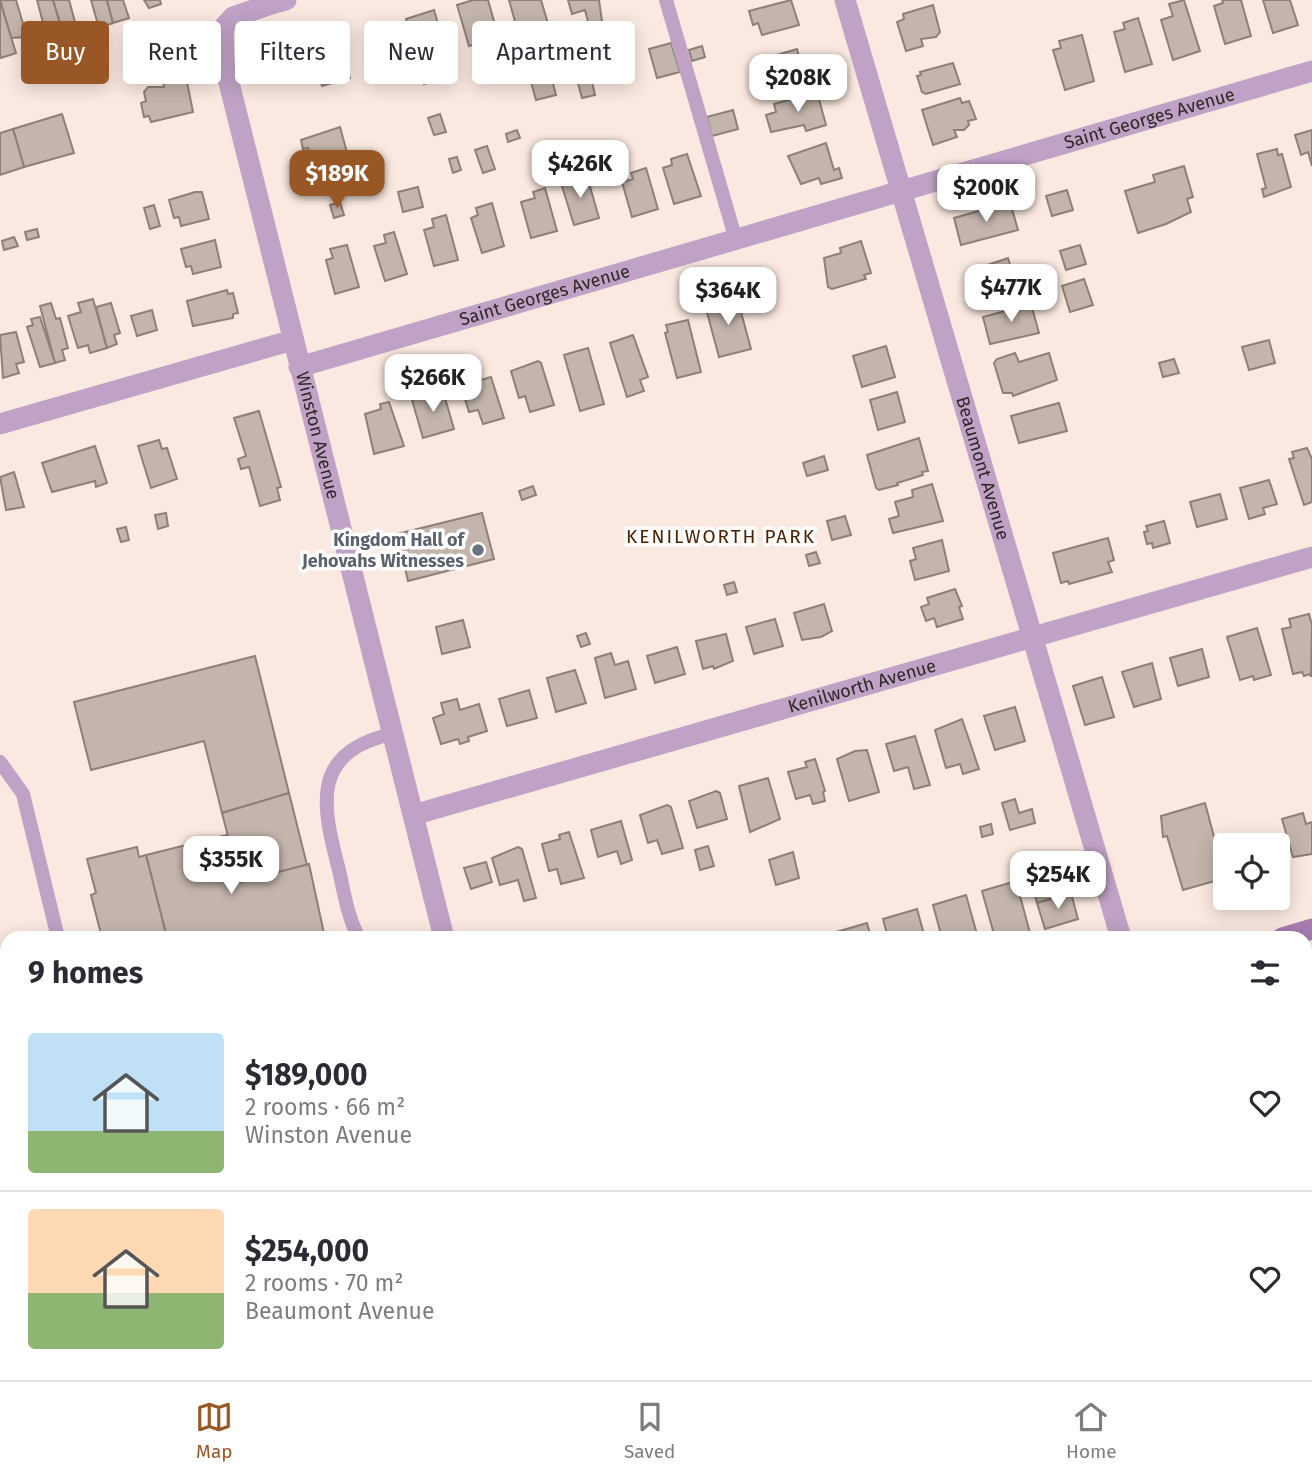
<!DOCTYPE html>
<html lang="en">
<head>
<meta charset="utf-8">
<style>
  body { margin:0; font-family:"Fira Sans",sans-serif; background:#f7f7f7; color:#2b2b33; height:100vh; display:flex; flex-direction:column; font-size:26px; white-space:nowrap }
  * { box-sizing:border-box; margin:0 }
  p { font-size:23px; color:#7c7c81 }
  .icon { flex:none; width:38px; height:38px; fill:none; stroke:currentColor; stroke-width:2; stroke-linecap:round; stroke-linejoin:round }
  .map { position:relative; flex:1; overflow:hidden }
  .sheet { position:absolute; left:0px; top:931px; width:1312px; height:450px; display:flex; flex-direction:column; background:#fff; border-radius:21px 21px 0 0; box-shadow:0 4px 18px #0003 }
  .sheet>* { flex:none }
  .top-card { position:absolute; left:21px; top:21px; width:700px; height:63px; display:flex; gap:14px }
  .tools { position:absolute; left:1213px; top:833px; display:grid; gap:14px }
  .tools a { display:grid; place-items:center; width:77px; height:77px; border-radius:7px; background:#fff; box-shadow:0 4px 18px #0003; font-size:35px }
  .price { position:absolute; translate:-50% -60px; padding:0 16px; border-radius:14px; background:#fff; color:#222; font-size:23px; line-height:46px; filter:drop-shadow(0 2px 4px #0008) }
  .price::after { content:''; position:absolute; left:50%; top:42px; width:21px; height:16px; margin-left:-10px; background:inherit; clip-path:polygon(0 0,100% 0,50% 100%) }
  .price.on { background:#9a5726; color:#fff }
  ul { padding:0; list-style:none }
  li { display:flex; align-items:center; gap:21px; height:175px; padding:0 28px }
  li+li { border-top:2px solid #e1e1e2 }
  li span { display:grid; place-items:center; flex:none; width:196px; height:140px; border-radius:7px; color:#555 }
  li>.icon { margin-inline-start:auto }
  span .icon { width:84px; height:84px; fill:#fffc; stroke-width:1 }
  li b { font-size:30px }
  h2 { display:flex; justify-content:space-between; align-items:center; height:84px; padding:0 28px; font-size:30px }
  .chip { padding:0 24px; border-radius:7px; background:#fff; box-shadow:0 4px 18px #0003; font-size:24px; line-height:63px }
  .chip.on { background:#9a5726; color:#fff }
  .tab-bar { display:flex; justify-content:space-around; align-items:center; height:98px; border-top:2px solid #e1e1e2; background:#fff; font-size:19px; color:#7c7c81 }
  .tab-bar a { display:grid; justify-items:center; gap:4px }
  .tab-bar .on { color:#9a5726 }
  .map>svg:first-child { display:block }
</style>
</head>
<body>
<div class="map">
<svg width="1312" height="1380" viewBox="0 0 1312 1380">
  <rect width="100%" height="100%" fill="#fae9e0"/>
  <g fill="#c4b5ac" stroke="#8e7f77" stroke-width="2">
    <polygon points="0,0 16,0 27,37 11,38"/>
    <polygon points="37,0 53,0 61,26 45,30"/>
    <polygon points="53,0 69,0 75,22 61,26"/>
    <polygon points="91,0 107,0 113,23 99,28"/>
    <polygon points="107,0 123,0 129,18 113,23"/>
    <polygon points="144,0 160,0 161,4 149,8"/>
    <polygon points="473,0 488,0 500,42 488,45 486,41 469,46 457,5"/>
    <polygon points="509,0 541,0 549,27 518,32"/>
    <polygon points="568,0 599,0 602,21 589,25 585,10 572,14"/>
    <polygon points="791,0 799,25 762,35 758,23 753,25 749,11"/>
    <polygon points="1184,0 1200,51 1173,60 1161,20 1173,16 1169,4"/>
    <polygon points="1222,0 1241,0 1251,36 1225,44 1214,6 1223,3"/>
    <polygon points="1263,0 1290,0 1298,25 1273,33"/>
    <polygon points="0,1 16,53 1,58 0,54"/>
    <polygon points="933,5 940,32 936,37 921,39 923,46 906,51 897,22 904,19 903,14"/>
    <polygon points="434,10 452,70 441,73 443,78 424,84 406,19"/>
    <polygon points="1138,18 1152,64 1125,72 1114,32 1125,29 1123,23"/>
    <polygon points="1082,35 1094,81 1065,90 1053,50 1061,48 1059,41"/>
    <polygon points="671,43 680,72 657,78 649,49"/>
    <polygon points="702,46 705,57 692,61 689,50"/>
    <polygon points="341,49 350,78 322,86 319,74 315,75 312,58"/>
    <polygon points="797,49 804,76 776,84 773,75 768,76 763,59"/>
    <polygon points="953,63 960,84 926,94 922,92 917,76 921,75 920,72"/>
    <polygon points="185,72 193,112 151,122 149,116 144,117 141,103 146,101 144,92 148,87 164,87 162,78"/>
    <polygon points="590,73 595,95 582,98 576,76"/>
    <polygon points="551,76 556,95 536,100 531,82"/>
    <polygon points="817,92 826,125 806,131 804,125 771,132 766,115 776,112 774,104"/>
    <polygon points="960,98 962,103 969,101 976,119 968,121 969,125 964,130 954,130 957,137 933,145 922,110"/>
    <polygon points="733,110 738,129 712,136 707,117"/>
    <polygon points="62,114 74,153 24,167 13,129"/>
    <polygon points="440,114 446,132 434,135 428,118"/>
    <polygon points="340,127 348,156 313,167 308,148 303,149 301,140"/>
    <polygon points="13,129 24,167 0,175 0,133"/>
    <polygon points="517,130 520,138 508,142 506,134"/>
    <polygon points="1312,130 1312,166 1308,152 1301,155 1295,135"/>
    <polygon points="826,143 834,170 839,168 842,178 821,184 819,178 801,184 788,156"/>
    <polygon points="487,146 495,169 483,173 475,150"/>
    <polygon points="1277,149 1278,155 1282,154 1291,187 1264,197 1262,189 1266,188 1257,154"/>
    <polygon points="687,154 701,196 674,204 663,168 672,165 671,159"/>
    <polygon points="457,157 461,170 453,173 449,159"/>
    <polygon points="1184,166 1193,197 1187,199 1191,212 1166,224 1138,233 1125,191 1155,182 1153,175"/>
    <polygon points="646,168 658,209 632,217 622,182 633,179 631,173"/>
    <polygon points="587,176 599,218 574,225 561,183"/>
    <polygon points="418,187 423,207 403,212 398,192"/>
    <polygon points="545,188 557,231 531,238 521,202 535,198 533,192"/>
    <polygon points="1067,190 1073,210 1052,216 1046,196"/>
    <polygon points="195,192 202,192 209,219 181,226 179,217 174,218 169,200"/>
    <polygon points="340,202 344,215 334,218 330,205"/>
    <polygon points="1010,202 1018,230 961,245 954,218"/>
    <polygon points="492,203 504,246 482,253 471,218 478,215 476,208"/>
    <polygon points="154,205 160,226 150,229 144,208"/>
    <polygon points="446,215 458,260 434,266 424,230 434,227 432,219"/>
    <polygon points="37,229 39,237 27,240 25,232"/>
    <polygon points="394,232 407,274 385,281 374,246 386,243 384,235"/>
    <polygon points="14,237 18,246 4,250 2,241"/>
    <polygon points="215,240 221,267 193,274 191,266 186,267 181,249"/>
    <polygon points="861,241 871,273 864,275 866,279 832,289 828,287 824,258 841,253 840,248"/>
    <polygon points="347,245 359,287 335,294 326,260 333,258 330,249"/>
    <polygon points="1080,245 1086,264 1066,270 1060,251"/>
    <polygon points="1008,258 1012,271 1017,269 1021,284 978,298 970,271"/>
    <polygon points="1084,279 1093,305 1070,312 1062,286"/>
    <polygon points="227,290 228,294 233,293 238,313 233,314 233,318 193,326 187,301"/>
    <polygon points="737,297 751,349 719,357 705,305"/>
    <polygon points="93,299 107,348 90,353 88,345 78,348 68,316 81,312 78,303"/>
    <polygon points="51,303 56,319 60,318 68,348 62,350 65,360 55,363 40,306"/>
    <polygon points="111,303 120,333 114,335 117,344 107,348 96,307"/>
    <polygon points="1031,304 1039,333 990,344 983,317"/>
    <polygon points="152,310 157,330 137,336 131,316"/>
    <polygon points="40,317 55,363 40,367 27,327 33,325 31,319"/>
    <polygon points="688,320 701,372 677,378 665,333 668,332 666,325"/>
    <polygon points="16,332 24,362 16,364 19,373 3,378 0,335"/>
    <polygon points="633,335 648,377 640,380 644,391 627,397 610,343"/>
    <polygon points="1269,340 1275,363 1249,370 1242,347"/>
    <polygon points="886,346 895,377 862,387 853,356"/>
    <polygon points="588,348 604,404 580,411 564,355"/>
    <polygon points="1015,353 1019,362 1049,353 1057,380 1013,396 1012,393 1003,393 994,363 997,359"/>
    <polygon points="1174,359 1179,373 1163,377 1159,363"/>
    <polygon points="538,361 541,363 554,405 530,412 525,396 519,398 511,371"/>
    <polygon points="491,377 504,418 483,424 478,410 469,412 461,386"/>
    <polygon points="439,388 440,392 443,391 454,429 423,438 412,400 432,394 431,391"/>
    <polygon points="897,392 905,422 878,430 870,400"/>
    <polygon points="389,402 404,446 374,454 365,414 381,409 380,404"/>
    <polygon points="1059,403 1067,431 1019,443 1011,416"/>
    <polygon points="259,411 281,487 277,488 280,500 260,506 249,467 241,469 238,459 246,456 234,418"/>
    <polygon points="919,438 928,471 922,472 923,475 897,483 898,485 879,490 876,488 867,455"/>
    <polygon points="159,440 162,449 167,448 177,479 151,488 138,446"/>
    <polygon points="95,446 107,483 96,487 95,481 52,492 42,463"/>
    <polygon points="1307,448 1312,459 1312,502 1304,505 1289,459 1294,458 1292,452"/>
    <polygon points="824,456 828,470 807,476 803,463"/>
    <polygon points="14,472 24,507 6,510 0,477"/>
    <polygon points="1269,480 1277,504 1263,508 1265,514 1249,519 1240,488"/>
    <polygon points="932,484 943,521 893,533 889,519 899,516 895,502 913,497 912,490"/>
    <polygon points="533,486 536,495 522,500 519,491"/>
    <polygon points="1220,494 1227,519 1197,527 1190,502"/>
    <polygon points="166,513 168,526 158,529 155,515"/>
    <polygon points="482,513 494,559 408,581 397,534"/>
    <polygon points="845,516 851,535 832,540 827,521"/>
    <polygon points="1164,521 1170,543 1153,548 1152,543 1147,544 1144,532 1148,531 1146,526"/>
    <polygon points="126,527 129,540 121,542 117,529"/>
    <polygon points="1108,538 1114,560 1108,562 1112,572 1069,584 1068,581 1061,583 1053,553"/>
    <polygon points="942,540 949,571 915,580 910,561 916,559 913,548"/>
    <polygon points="816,552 820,563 809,566 806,555"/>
    <polygon points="734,582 737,592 727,595 724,585"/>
    <polygon points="955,589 962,606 959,607 963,619 937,627 934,618 926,621 921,607 929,604 927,598"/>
    <polygon points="824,604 832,631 821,637 802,640 794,613"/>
    <polygon points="1309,614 1312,625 1311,677 1310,674 1304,676 1302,672 1293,674 1282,629 1291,627 1289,619"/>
    <polygon points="775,619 783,646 754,654 746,627"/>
    <polygon points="463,620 470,647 442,654 436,627"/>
    <polygon points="1257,628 1271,675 1254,680 1253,676 1240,680 1227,637"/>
    <polygon points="586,633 590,644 581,647 577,636"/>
    <polygon points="726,634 733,661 714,669 713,666 703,669 696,641"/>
    <polygon points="677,647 685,674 655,683 647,656"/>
    <polygon points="1202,649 1209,677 1178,686 1170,658"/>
    <polygon points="611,653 615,665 628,661 636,689 605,698 595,658"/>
    <polygon points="255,656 289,793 222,813 204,741 91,770 74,702"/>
    <polygon points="1152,663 1161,699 1134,707 1122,672"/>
    <polygon points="575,670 586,703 556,712 547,678"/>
    <polygon points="1102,677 1114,717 1085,725 1073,686"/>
    <polygon points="529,690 537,718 507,726 499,699"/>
    <polygon points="457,699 460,710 479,704 487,731 468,737 469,741 460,744 458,739 441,744 433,718 444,714 441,703"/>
    <polygon points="1015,707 1025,741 995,750 984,716"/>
    <polygon points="962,719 979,769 963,774 960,764 946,768 935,730"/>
    <polygon points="915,736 930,785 914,789 908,767 894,771 886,744"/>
    <polygon points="867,750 879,792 849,801 837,759 855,751"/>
    <polygon points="815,759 825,791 823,792 825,801 813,804 810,795 796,799 788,772 807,767 805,762"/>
    <polygon points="768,778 780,819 750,832 739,786"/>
    <polygon points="716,791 720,793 727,819 697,828 689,801"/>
    <polygon points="289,793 307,865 240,882 222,813"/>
    <polygon points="1015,799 1019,813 1032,809 1035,823 1010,830 1002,803"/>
    <polygon points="1205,803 1225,878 1183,890 1167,836 1163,837 1161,816"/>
    <polygon points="667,805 671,807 683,848 662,854 657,840 648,843 640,815"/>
    <polygon points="1303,813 1306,824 1312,822 1312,854 1293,857 1282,819"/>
    <polygon points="621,821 632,860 621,864 617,851 598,857 591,830"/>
    <polygon points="991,824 993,834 982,837 980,827"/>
    <polygon points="569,832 584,878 561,884 557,869 549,871 542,844 560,839 559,835"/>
    <polygon points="227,835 240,882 309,864 325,938 167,938 146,855"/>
    <polygon points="708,846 714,866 700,870 695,850"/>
    <polygon points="137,847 139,857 146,855 167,938 102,938 91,895 96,893 87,859"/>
    <polygon points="518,847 522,849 536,898 524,901 518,880 500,885 492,858"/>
    <polygon points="793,852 799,878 776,885 769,860"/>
    <polygon points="486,862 492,882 471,889 464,868"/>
    <polygon points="1063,867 1071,893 1037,903 1030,877"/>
    <polygon points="1016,881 1030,933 1013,938 995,938 982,891"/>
    <polygon points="1071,893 1078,919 1045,929 1037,903"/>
    <polygon points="966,895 978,938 942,938 933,905"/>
    <polygon points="917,909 925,938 888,938 883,919"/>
    <polygon points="867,923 871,938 835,938 833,933"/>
    <polygon points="1310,1013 1312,1061 1306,1063 1306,1014"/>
    <polygon points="7,1056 7,1124 0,1126 0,1058"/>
    <polygon points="1312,1061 1312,1107 1306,1109 1306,1063"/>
    <polygon points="1312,1107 1312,1154 1306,1156 1306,1109"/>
    <polygon points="1309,1331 1312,1374 1292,1380 1274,1380 1272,1374 1306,1374 1306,1332"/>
    <polygon points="46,1374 77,1374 79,1380 62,1380 61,1377 48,1380"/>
    <polygon points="89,1374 113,1374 115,1380 91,1380"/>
    <polygon points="395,1374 468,1374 469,1380 373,1380"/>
    <polygon points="619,1374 662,1374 663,1376 621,1380"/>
    <polygon points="779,1374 813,1374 780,1380"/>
    <polygon points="952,1374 975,1374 978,1380 955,1380"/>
    <polygon points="975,1374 1010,1374 995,1380 978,1380"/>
  </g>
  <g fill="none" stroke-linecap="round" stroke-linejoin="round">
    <g stroke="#bfa2c6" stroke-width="14">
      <polyline points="666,0 736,240"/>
      <polyline points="0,762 23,794 58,938"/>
      <path d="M359,938c-11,-20 -15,-45 -20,-68 -17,-64 -29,-118 53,-136"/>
      <polyline points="560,1374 561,1380"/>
      <polyline points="870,1374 872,1380"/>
      <polyline points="198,1380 220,1374"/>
    </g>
    <g stroke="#bfa2c6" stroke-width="21">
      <path id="s1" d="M845,0l276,938"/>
      <polyline points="268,5 286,0"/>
      <path id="s2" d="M299,367l1013,-296"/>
      <polyline points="0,424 293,340"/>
      <path id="s3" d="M413,815l899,-258"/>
      <polyline points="1306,1262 1312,1269"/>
      <polyline points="194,1374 196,1380"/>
      <polyline points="1117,1374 1122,1380"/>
    </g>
    <g stroke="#bfa2c6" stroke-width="21">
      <path id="s4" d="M267,0l1,5 -35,12 -10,11 1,35 220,875"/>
      <polyline points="719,1374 720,1380"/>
    </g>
    <g stroke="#a87cb1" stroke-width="21">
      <polyline points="1282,938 1312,929"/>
      <polyline points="0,1307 7,1305"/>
    </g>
  </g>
  <circle fill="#6b7280" stroke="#fff" stroke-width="2.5" cx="478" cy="550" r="7"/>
  <g text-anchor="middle" stroke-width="7" stroke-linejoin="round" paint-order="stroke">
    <g font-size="18" fill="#2e2825" stroke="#fff">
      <text dy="6" stroke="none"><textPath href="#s2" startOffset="886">Saint Georges Avenue</textPath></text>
      <text dy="6" stroke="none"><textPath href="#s2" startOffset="256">Saint Georges Avenue</textPath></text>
      <text dy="6" stroke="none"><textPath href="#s4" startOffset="476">Winston Avenue</textPath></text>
      <text dy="6" stroke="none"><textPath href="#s1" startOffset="488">Beaumont Avenue</textPath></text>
      <text dy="6" stroke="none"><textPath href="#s3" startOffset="467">Kenilworth Avenue</textPath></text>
    </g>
    <g font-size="18" font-weight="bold" fill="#5b616d" stroke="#fff" text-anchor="end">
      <text x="464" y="546">Kingdom Hall of<tspan x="464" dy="21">Jehovahs Witnesses</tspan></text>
    </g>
    <g font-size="19" letter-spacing="2" fill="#4d2100" stroke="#fff">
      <text x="721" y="543">KENILWORTH PARK</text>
    </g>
  </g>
</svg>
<div class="tools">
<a><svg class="icon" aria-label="locate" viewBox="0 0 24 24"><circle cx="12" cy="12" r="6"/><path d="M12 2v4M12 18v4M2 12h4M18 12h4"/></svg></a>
</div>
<b class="price" style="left:798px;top:114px">$208K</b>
<b class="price" style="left:580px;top:200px">$426K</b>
<b class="price on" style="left:337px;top:210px">$189K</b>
<b class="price" style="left:986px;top:224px">$200K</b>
<b class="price" style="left:1011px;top:324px">$477K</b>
<b class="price" style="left:728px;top:327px">$364K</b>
<b class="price" style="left:433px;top:414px">$266K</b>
<b class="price" style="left:231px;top:896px">$355K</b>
<b class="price" style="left:1058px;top:911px">$254K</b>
<div class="top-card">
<a class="chip on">Buy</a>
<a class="chip">Rent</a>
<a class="chip">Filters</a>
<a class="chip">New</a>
<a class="chip">Apartment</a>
</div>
<section class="sheet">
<h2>9 homes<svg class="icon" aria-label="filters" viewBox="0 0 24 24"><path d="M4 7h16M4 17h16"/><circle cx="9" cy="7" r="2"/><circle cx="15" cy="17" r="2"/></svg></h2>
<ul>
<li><span style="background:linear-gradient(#bfe0f5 70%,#8fb573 0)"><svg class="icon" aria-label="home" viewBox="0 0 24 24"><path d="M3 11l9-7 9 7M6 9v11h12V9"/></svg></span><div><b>$189,000</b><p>2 rooms · 66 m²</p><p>Winston Avenue</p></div><svg class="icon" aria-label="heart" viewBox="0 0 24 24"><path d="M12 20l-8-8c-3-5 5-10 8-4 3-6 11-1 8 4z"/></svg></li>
<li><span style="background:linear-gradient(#ffd9b3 60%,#8fb573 0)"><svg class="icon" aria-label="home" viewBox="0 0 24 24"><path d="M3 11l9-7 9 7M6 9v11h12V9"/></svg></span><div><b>$254,000</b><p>2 rooms · 70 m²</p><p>Beaumont Avenue</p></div><svg class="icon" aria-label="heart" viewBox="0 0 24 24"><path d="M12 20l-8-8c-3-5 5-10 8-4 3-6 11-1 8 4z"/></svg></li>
</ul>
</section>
</div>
<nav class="tab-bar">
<a class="on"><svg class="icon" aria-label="map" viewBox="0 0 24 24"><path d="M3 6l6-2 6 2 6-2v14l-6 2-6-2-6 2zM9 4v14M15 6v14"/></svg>Map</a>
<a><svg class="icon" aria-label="saved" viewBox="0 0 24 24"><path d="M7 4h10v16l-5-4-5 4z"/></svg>Saved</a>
<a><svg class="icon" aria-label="home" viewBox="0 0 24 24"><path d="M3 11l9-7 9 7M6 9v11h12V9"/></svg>Home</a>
</nav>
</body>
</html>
